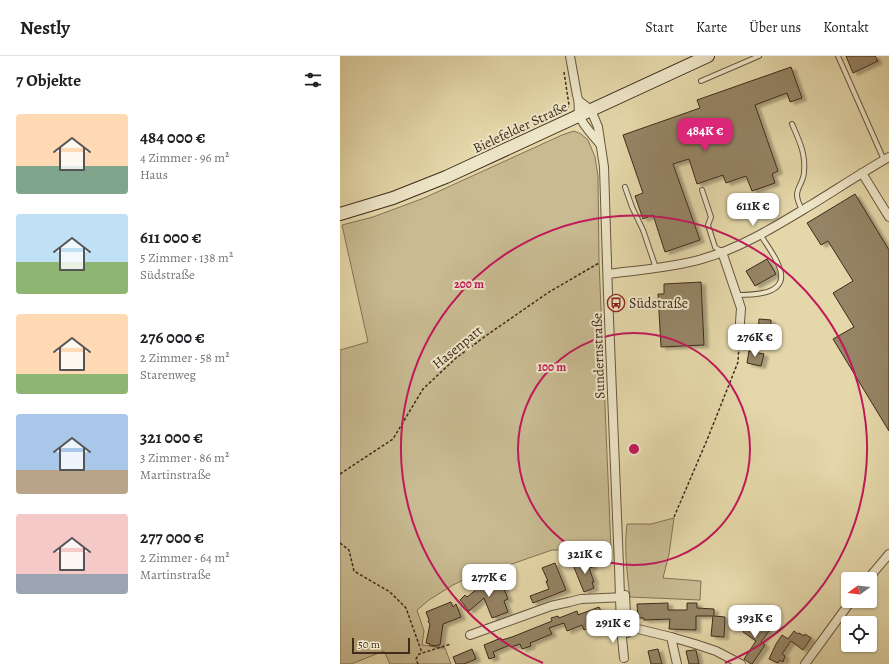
<!DOCTYPE html>
<html lang="de">
<head>
<meta charset="utf-8">
<style>
  body { margin:0; font-family:Alegreya,serif; background:#f6f6f6; color:#202124; height:100vh; display:flex; flex-direction:column; font-size:15px; white-space:nowrap }
  * { box-sizing:border-box; margin:0 }
  p { font-size:13px; color:#757577 }
  .icon { flex:none; width:22px; height:22px; fill:none; stroke:currentColor; stroke-width:2; stroke-linecap:round; stroke-linejoin:round }
  .map { position:relative; flex:1; overflow:hidden }
  .drawer { display:flex; flex-direction:column; background:#fff; width:340px }
  .drawer>* { flex:none }
  .needle { width:26px; rotate:255deg }
  .fabs { position:absolute; left:501px; top:516px; display:grid; gap:8px }
  .fabs a { display:grid; place-items:center; width:36px; height:36px; border-radius:4px; background:#fff; box-shadow:0 1px 3px #0004; font-size:20px }
  .scale { position:absolute; left:12px; bottom:10px; width:58px; box-sizing:border-box; padding-left:4px; border:2px solid #3f2b1b; border-top:0; font-size:11px; line-height:14px; white-space:nowrap; color:#3f2b1b; -webkit-text-stroke:3px #ede5c7; paint-order:stroke }
  .price { position:absolute; translate:-50% -34px; padding:0 9px; border-radius:8px; background:#fff; color:#222; font-size:13px; line-height:26px; filter:drop-shadow(0 1px 2px #0008) }
  .price::after { content:''; position:absolute; left:50%; top:24px; width:12px; height:9px; margin-left:-6px; background:inherit; clip-path:polygon(0 0,100% 0,50% 100%) }
  .price.active { background:#db2777; color:#fff }
  ul { padding:0; list-style:none }
  li { display:flex; align-items:center; gap:12px; height:100px; padding:0 16px }
  li span { display:grid; place-items:center; flex:none; width:112px; height:80px; border-radius:4px; color:#555 }
  li>.icon { margin-inline-start:auto }
  span .icon { width:48px; height:48px; fill:#fffc; stroke-width:1 }
  li b { font-size:17px }
  h2 { display:flex; justify-content:space-between; align-items:center; height:48px; padding:0 16px; font-size:17px }
  header { display:flex; align-items:center; gap:24px; box-sizing:border-box; height:56px; padding:0 20px; background:#fff; border-bottom:1px solid #e0e0e0 }
  header strong { font-size:19px }
  nav { display:flex; gap:22px; margin-inline-start:auto; font-size:14px }
  main { display:flex; flex:1; min-height:0 }
  .map>svg:first-child { display:block }
</style>
</head>
<body>
<header>
<strong>Nestly</strong>
<nav><a>Start</a><a>Karte</a><a>Über uns</a><a>Kontakt</a></nav>
</header>
<main>
<section class="drawer">
<h2>7 Objekte<svg class="icon" aria-label="filters" viewBox="0 0 24 24"><path d="M4 7h16M4 17h16"/><circle cx="9" cy="7" r="2"/><circle cx="15" cy="17" r="2"/></svg></h2>
<ul>
<li><span style="background:linear-gradient(#ffd9b3 65%,#7fa58c 0)"><svg class="icon" aria-label="home" viewBox="0 0 24 24"><path d="M3 11l9-7 9 7M6 9v11h12V9"/></svg></span><div><b>484 000 €</b><p>4 Zimmer · 96 m²</p><p>Haus</p></div></li>
<li><span style="background:linear-gradient(#bfe0f5 60%,#8fb573 0)"><svg class="icon" aria-label="home" viewBox="0 0 24 24"><path d="M3 11l9-7 9 7M6 9v11h12V9"/></svg></span><div><b>611 000 €</b><p>5 Zimmer · 138 m²</p><p>Südstraße</p></div></li>
<li><span style="background:linear-gradient(#ffd9b3 75%,#8fb573 0)"><svg class="icon" aria-label="home" viewBox="0 0 24 24"><path d="M3 11l9-7 9 7M6 9v11h12V9"/></svg></span><div><b>276 000 €</b><p>2 Zimmer · 58 m²</p><p>Starenweg</p></div></li>
<li><span style="background:linear-gradient(#a9c7e8 70%,#b9a48a 0)"><svg class="icon" aria-label="home" viewBox="0 0 24 24"><path d="M3 11l9-7 9 7M6 9v11h12V9"/></svg></span><div><b>321 000 €</b><p>3 Zimmer · 86 m²</p><p>Martinstraße</p></div></li>
<li><span style="background:linear-gradient(#f6c9c9 75%,#9aa5b1 0)"><svg class="icon" aria-label="home" viewBox="0 0 24 24"><path d="M3 11l9-7 9 7M6 9v11h12V9"/></svg></span><div><b>277 000 €</b><p>2 Zimmer · 64 m²</p><p>Martinstraße</p></div></li>
</ul>
</section>
<div class="map">
<svg width="549" height="608" viewBox="0 0 549 608">
  <defs>
    <filter id="shadow"><feDropShadow dx="4.5" dy="2.5" stdDeviation="1" flood-color="#0004"/></filter>
  </defs>
  <rect width="100%" height="100%" fill="#e4d7a9"/>
  <filter id="stains"><feTurbulence type="fractalNoise" baseFrequency=".005" numOctaves="4"/><feColorMatrix values="0 0 0 0 .2 0 0 0 0 .09 0 0 0 0 .02 0 0 0 .5 -.17"/></filter>
  <radialGradient id="worn" r=".72"><stop offset=".6" stop-color="#630" stop-opacity="0"/><stop offset="1" stop-color="#630" stop-opacity=".3"/></radialGradient>
  <g fill="#c8ba91" stroke="#847256">
    <polygon points="234,75 241,78 248,84 255,101 258,120 259,205 271,494 212,494 146,517 140,516 113,529 89,544 77,554 84,575 82,589 105,592 111,608 50,608 44,595 11,608 0,608 0,294 28,286 2,169 33,161 84,142 222,79"/>
    <path d="M334,462l-5,36 -6,24 38,3 -1,19 -70,-3c-3,-24 -6,-49 -3,-73h24z"/>
  </g>
  <g fill="#958465" stroke="#3f2b1b" filter="url(#shadow)">
    <polygon points="506,0 535,0 538,5 513,17"/>
    <polygon points="451,11 462,42 450,46 447,37 415,49 438,115 432,118 435,127 412,135 406,120 386,127 383,119 357,128 349,103 333,108 360,184 325,196 313,159 303,163 295,140 303,137 283,79 360,52 357,44"/>
    <polygon points="515,138 549,194 549,375 493,283 514,271 493,237 513,225 488,185 481,189 467,167"/>
    <polygon points="427,203 436,218 415,230 406,215"/>
    <polygon points="361,226 364,289 321,291 318,238 324,238 324,228"/>
    <polygon points="419,263 431,264 430,280 418,280"/>
    <polygon points="409,295 424,298 421,310 407,307"/>
    <polygon points="250,503 253,511 249,512 254,526 252,526 254,532 244,536 233,509 246,504 246,505"/>
    <polygon points="215,507 226,534 193,547 190,540 209,533 206,525 208,525 202,512"/>
    <polygon points="160,523 168,543 164,545 168,556 152,562 144,542 129,555 120,544 125,539 127,541 137,533 136,532"/>
    <polygon points="111,546 113,551 116,548 121,561 103,568 100,589 97,589 97,590 89,589 90,588 86,587 90,568 88,566 89,564 86,556"/>
    <polygon points="328,547 328,554 347,554 347,547 357,547 357,552 374,553 374,560 385,561 384,581 371,580 373,560 356,560 356,574 329,573 330,563 304,564 304,562 298,562 297,548"/>
    <polygon points="259,551 263,559 249,564 252,571 244,574 242,569 227,575 224,567 209,572 212,578 190,587 191,590 182,593 180,588 171,591 170,589 153,596 155,601 149,603 144,589 161,582 162,584 172,581 212,565 211,562 218,560 219,562 237,555 238,559"/>
    <polygon points="414,561 421,566 419,569 429,575 421,586 425,589 412,608 411,608 404,603 416,585 403,576"/>
    <polygon points="454,575 458,578 459,577 464,580 465,578 471,582 463,594 451,585 442,598 445,600 443,606 440,604 438,607 429,603 436,588 442,579 448,583"/>
    <polygon points="132,593 136,603 124,608 116,608 113,601"/>
    <polygon points="318,593 322,608 311,608 308,595"/>
    <polygon points="354,594 356,594 359,608 349,608 346,595"/>
  </g>
  <g fill="none" stroke-linecap="round" stroke-linejoin="round">
    <defs>
      <g id="lane">
        <polyline points="498,0 544,104"/>
        <polyline points="361,25 419,0"/>
        <path d="M452,68c7,16 14,30 12,48 0,9 -7,15 -7,23 0,5 3,11 5,15"/>
        <polyline points="285,131 292,151 303,174 316,212"/>
        <polyline points="362,134 371,161 368,169 375,191 382,196"/>
        <path d="M397,239c20,0 55,-1 41,-31 -4,-10 -12,-20 -18,-30"/>
      </g>
      <g id="street">
        <path d="M230,0l7,39c3,8 1,12 2,19 2,10 15,22 21,30"/>
        <polyline points="239,45 251,54 258,71 264,111 268,238 279,510 281,572 284,602"/>
        <polyline points="522,117 549,161"/>
        <polyline points="382,196 401,252 399,281"/>
        <path d="M268,218c30,-4 64,-6 94,-15 39,-11 74,-33 109,-54 26,-16 52,-33 78,-48"/>
        <polyline points="528,523 549,498"/>
        <polyline points="285,539 287,577"/>
        <polyline points="281,572 298,573 331,581 355,588 376,595 401,608"/>
        <polyline points="130,579 211,550 229,546 241,543 285,541"/>
        <polyline points="331,581 337,608"/>
        <polyline points="465,608 511,545"/>
      </g>
      <polyline id="secondary" points="0,158 53,142 106,121 368,0"/>
    </defs>
    <use href="#lane" stroke="#68563e" stroke-width="6"/>
    <use href="#street" stroke="#68563e" stroke-width="10"/>
    <use href="#secondary" stroke="#3f2b1b" stroke-width="14"/>
    <g stroke="#3f2b1b" stroke-width="1.5" stroke-dasharray="3 2" stroke-linecap="butt">
      <polyline points="224,16 229,49 226,55"/>
      <polyline points="0,418 53,383 83,333 116,302 147,279 209,236 259,207"/>
      <polyline points="334,461 367,384 398,306 399,289"/>
      <polyline points="0,487 9,494 14,515 50,536 66,552 82,597"/>
      <polyline points="78,608 76,603 79,598 111,588"/>
    </g>
    <use href="#lane" stroke="#ede5c7" stroke-width="4"/>
    <use href="#street" stroke="#ede5c7" stroke-width="8"/>
    <use href="#secondary" stroke="#ede5c7" stroke-width="12"/>
  </g>
  <g fill="none" stroke="#c2185b" stroke-width="2">
    <circle cx="294" cy="393" r="116"/>
    <path d="M203 607A233 233 0 1 1 385 607"/>
  </g>
  <defs>
    <symbol id="bus-ring" viewBox="-11 -11 22 22"><circle r="9.5" fill="#ede5c7" stroke="#8f2418" stroke-width="1.5"/><path d="M-5-6H5V4H4V6H2V4H-2V6H-4V4H-5ZM-3.5-4V0h7V-4ZM-3.5 1.2v1.5H-2V1.2ZM2 1.2v1.5H3.5V1.2Z" fill="#8f2418"/></symbol>
  </defs>
  <g fill-rule="evenodd">
    <use href="#bus-ring" x="266" y="237" width="20" height="20"/>
  </g>
  <g text-anchor="middle" stroke-width="4" stroke-linejoin="round" paint-order="stroke">
    <g font-size="14" fill="#3f2b1b" stroke="#ede5c7">
      <text transform="translate(180 71) rotate(-25)" y="5">Bielefelder Straße</text>
      <text transform="translate(117 291) rotate(-39)" y="5">Hasenpatt</text>
      <text transform="translate(258 300) rotate(-92)" y="5">Sundernstraße</text>
    </g>
    <g font-size="14" fill="#3f2b1b" stroke="#ede5c7" text-anchor="start">
      <text x="289" y="252">Südstraße</text>
    </g>
  </g>
  <circle cx="294" cy="393" r="6" fill="#c2185b" stroke="#ede5c7" stroke-width="2"/>
  <g font-size="12" text-anchor="middle" font-weight="bold" fill="#c2185b" stroke="#ede5c7" stroke-width="4" stroke-linejoin="round" paint-order="stroke">
    <text x="129" y="232">200 m</text>
    <text x="212" y="315">100 m</text>
  </g>
  <rect width="100%" height="100%" filter="url(#stains)"/>
  <rect width="100%" height="100%" fill="url(#worn)"/>
</svg>
<div class="fabs">
<a><svg class="needle" viewBox="-14 -14 28 28"><path d="M0-13l5 13h-10z" fill="#e53935"/><path d="M0 13l5-13h-10z" fill="#757577"/></svg></a>
<a><svg class="icon" aria-label="locate" viewBox="0 0 24 24"><circle cx="12" cy="12" r="6"/><path d="M12 2v4M12 18v4M2 12h4M18 12h4"/></svg></a>
</div>
<div class="scale">50 m</div>
<b class="price active" style="left:365px;top:96px">484K €</b>
<b class="price" style="left:413px;top:171px">611K €</b>
<b class="price" style="left:415px;top:302px">276K €</b>
<b class="price" style="left:245px;top:519px">321K €</b>
<b class="price" style="left:149px;top:542px">277K €</b>
<b class="price" style="left:415px;top:583px">393K €</b>
<b class="price" style="left:273px;top:588px">291K €</b>
</div>
</main>
</body>
</html>
